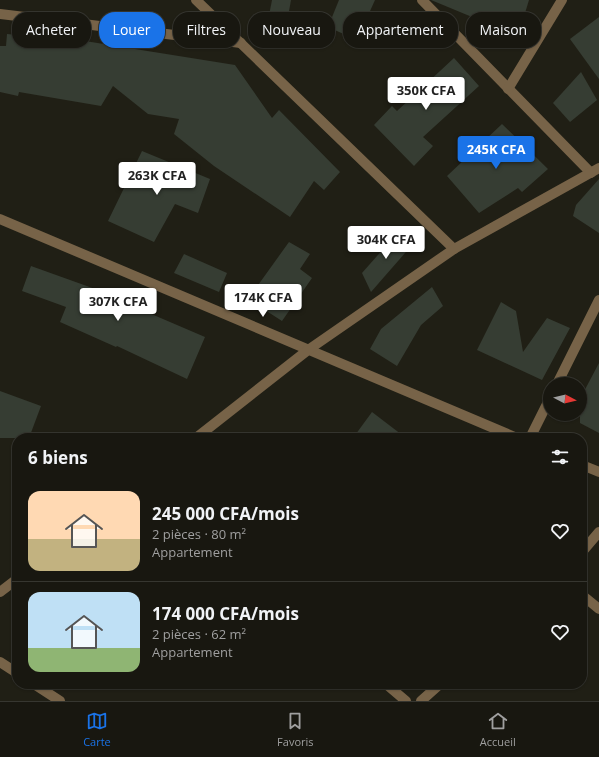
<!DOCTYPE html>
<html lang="fr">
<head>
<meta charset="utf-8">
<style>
  body { margin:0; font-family:"Open Sans",sans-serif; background:#212019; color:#f1f3f6; height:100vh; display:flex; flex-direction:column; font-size:15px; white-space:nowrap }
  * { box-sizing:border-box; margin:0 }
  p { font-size:13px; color:#9f9f9f }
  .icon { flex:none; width:22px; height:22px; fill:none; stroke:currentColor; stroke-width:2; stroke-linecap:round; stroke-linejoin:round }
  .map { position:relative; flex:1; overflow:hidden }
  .drawer { position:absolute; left:12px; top:433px; width:575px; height:256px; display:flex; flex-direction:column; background:#181710; border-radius:16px; box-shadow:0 1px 3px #0004,0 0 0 1px #363630 }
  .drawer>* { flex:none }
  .banner { position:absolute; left:12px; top:12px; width:575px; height:36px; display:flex; gap:8px }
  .needle { width:26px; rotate:97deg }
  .controls { position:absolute; left:543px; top:377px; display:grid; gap:8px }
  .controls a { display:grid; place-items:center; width:44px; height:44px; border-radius:50%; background:#181710; box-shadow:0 1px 3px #0004,0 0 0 1px #363630; font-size:20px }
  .price { position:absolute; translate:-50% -34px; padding:0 9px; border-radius:4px; background:#fff; color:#222; font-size:13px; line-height:26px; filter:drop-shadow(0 1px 2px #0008) }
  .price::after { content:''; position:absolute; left:50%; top:24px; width:12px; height:9px; margin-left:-6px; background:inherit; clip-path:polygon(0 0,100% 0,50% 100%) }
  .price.current { background:#1a73e8; color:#fff }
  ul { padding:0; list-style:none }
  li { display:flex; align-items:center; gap:12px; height:100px; padding:0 16px }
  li+li { border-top:1px solid #363630 }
  li span { display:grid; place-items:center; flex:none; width:112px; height:80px; border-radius:12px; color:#555 }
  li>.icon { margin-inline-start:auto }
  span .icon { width:48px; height:48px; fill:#fffc; stroke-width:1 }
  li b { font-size:17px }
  h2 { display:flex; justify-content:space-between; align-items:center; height:48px; padding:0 16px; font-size:17px }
  .tag { padding:0 14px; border-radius:16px; background:#181710; box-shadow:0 1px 3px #0004,0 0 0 1px #363630; font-size:14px; line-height:36px }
  .tag.current { background:#1a73e8; color:#fff }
  .menu { display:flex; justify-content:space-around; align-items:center; height:56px; border-top:1px solid #363630; background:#181710; font-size:11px; color:#9f9f9f }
  .menu a { display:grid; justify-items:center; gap:2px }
  .menu .current { color:#1a73e8 }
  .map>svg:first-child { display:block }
</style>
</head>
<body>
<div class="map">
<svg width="599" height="701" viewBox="0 0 599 701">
  <rect width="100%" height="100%" fill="#201f15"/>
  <g fill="#363d33">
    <polygon points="272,0 291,0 284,39 266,31"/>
    <polygon points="339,0 375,0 357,40 328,27"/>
    <polygon points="431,0 529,0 518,36"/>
    <polygon points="599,17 599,79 570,39"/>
    <polygon points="7,34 60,39 60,37 235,65 272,118 279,110 340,172 324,190 314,181 290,217 214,166 174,134 179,119 148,114 113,86 101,106 19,92 18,96 0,92 0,46 6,46"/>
    <polygon points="454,58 479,86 423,137 433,146 414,166 374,125 392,106 397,111"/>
    <polygon points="581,72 597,100 570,122 553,103"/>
    <polygon points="502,124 548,169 522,192 518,188 479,213 447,176"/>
    <polygon points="142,151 210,179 198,213 175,204 154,242 108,221"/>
    <polygon points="599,179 599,233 573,216 576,205"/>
    <polygon points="400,230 412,245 371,292 362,273"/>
    <polygon points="289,242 310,254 300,269 312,278 282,321 248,299"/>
    <polygon points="184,254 227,273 219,292 174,273"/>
    <polygon points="31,266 137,304 135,307 205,337 187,379 117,346 116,347 60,322 66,307 22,291"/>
    <polygon points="432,287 443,306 421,325 397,366 370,349 381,329"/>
    <polygon points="501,302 516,311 523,352 547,318 570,328 542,380 477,350"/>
    <polygon points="599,363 599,433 580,423 580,399"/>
    <polygon points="0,391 41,406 29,438 0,438"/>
    <polygon points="372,412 406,438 353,438"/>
  </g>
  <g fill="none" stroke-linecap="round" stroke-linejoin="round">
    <g stroke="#776348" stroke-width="10">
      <polyline points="196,0 454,249"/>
      <polyline points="422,0 591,173"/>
      <polyline points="0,14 241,43"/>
      <polyline points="508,89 562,0"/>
      <polyline points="0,219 517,438"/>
      <polyline points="557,384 599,300"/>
      <polyline points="196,438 308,350 454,249 599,168"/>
      <polyline points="530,438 550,398"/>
      <polyline points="582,465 599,472"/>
      <polyline points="582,552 599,532"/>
      <polyline points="0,592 17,579"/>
      <polyline points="582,595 599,609"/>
      <polyline points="0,662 17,673"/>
      <polyline points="34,684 60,701"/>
      <polyline points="386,684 406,701"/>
      <polyline points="421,701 440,684"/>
    </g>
  </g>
</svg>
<div class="controls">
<a><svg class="needle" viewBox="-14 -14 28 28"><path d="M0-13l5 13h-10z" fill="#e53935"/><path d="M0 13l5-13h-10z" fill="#9f9f9f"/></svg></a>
</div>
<b class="price" style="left:426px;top:111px">350K CFA</b>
<b class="price current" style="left:496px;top:170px">245K CFA</b>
<b class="price" style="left:157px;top:196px">263K CFA</b>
<b class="price" style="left:386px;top:260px">304K CFA</b>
<b class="price" style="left:263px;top:318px">174K CFA</b>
<b class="price" style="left:118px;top:322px">307K CFA</b>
<div class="banner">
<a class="tag">Acheter</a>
<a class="tag current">Louer</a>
<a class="tag">Filtres</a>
<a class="tag">Nouveau</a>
<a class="tag">Appartement</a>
<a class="tag">Maison</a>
</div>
<section class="drawer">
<h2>6 biens<svg class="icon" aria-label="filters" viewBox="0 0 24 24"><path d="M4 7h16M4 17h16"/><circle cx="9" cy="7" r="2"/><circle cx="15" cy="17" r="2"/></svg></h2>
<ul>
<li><span style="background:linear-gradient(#ffd9b3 60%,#c2b280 0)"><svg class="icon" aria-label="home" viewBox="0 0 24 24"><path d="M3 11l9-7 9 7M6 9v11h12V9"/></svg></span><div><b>245 000 CFA/mois</b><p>2 pièces · 80 m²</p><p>Appartement</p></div><svg class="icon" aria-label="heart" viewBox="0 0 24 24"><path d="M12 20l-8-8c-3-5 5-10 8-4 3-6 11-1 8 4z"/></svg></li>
<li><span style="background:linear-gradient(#bfe0f5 70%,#8fb573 0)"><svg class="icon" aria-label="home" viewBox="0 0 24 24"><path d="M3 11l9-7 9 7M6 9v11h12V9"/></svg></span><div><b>174 000 CFA/mois</b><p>2 pièces · 62 m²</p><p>Appartement</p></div><svg class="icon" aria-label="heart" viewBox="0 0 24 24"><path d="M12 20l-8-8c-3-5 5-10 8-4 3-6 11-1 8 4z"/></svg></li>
</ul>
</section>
</div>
<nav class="menu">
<a class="current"><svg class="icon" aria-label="map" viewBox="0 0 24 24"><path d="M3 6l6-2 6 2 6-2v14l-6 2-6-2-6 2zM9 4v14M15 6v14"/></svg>Carte</a>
<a><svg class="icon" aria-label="saved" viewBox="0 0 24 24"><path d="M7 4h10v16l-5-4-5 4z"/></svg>Favoris</a>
<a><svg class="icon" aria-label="home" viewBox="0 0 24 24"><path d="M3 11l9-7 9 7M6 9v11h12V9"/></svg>Accueil</a>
</nav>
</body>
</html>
